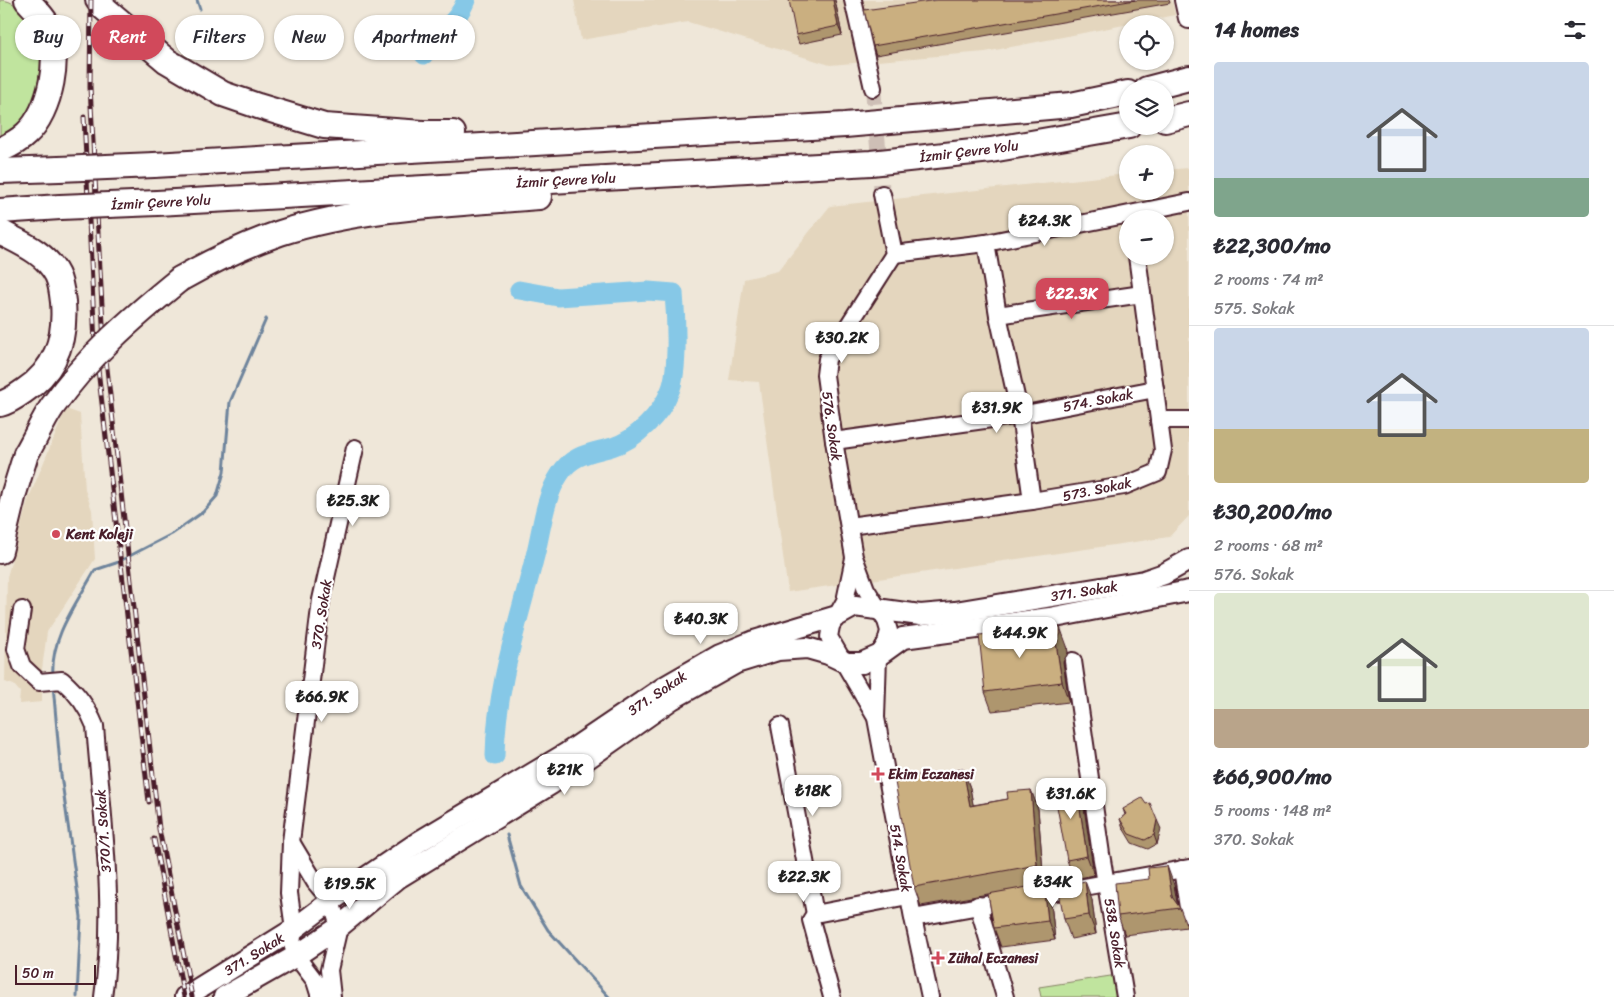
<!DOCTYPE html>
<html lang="en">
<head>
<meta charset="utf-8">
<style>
  body { margin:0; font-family:Sriracha,sans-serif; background:#f7f7f7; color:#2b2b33; height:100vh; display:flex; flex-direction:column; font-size:19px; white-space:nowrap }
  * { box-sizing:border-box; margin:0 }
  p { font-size:16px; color:#7c7c81 }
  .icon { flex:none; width:28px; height:28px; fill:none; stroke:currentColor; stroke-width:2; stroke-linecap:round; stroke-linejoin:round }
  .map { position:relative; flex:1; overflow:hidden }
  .side { display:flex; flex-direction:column; background:#fff; width:425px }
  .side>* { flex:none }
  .top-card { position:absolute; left:15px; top:15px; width:475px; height:45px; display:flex; gap:10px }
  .fabs { position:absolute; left:1119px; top:15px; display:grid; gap:10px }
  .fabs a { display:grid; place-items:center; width:55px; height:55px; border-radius:50%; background:#fff; box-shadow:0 1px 4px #0004; font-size:25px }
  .scale { position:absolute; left:15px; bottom:12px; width:81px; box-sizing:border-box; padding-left:5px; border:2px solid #4a1f2b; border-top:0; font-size:14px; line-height:18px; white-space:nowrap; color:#4a1f2b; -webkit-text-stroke:4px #fff; paint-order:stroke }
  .price { position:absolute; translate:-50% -42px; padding:0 11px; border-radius:10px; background:#fff; color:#222; font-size:16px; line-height:32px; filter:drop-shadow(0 1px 2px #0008) }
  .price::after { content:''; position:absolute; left:50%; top:30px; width:15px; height:11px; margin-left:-8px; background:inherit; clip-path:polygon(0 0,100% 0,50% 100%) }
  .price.selected { background:#d1495b; color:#fff }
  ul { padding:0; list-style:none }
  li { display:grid; align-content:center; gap:10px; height:265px; padding:0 25px }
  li+li { border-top:1px solid #e1e1e2 }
  li span { display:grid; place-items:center; height:155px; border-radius:5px; color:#555 }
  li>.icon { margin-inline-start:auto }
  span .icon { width:90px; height:90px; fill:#fffc; stroke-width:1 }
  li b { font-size:21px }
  h2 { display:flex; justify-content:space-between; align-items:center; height:60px; padding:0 25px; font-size:21px }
  .chip { padding:0 18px; border-radius:22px; background:#fff; box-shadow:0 1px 4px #0004; font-size:18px; line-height:45px }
  .chip.selected { background:#d1495b; color:#fff }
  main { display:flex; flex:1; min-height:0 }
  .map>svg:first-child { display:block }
</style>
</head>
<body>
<main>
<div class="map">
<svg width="1189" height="997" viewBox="0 0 1189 997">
  <rect width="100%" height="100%" fill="#efe7d9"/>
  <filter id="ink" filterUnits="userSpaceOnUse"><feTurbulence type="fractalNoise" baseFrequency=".02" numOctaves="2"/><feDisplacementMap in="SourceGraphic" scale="10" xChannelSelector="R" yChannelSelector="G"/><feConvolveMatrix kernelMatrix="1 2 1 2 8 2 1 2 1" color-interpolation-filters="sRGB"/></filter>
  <g filter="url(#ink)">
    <g fill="#e4d6be" fill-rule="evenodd">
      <polygon points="574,0 1172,0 1175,15 985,52 830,65 688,22 581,40"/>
      <path d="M1189,168v348l-20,21 -381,55 -29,-210 -30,-2 15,-101 34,-8 52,-65 297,-32 1,17h37v-21zM1128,219h37v37h-37z"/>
      <polygon points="66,409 80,414 85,490 92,510 95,559 47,632 42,669 42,702 19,704 20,692 14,685 5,682 7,577 28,500"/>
    </g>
    <g fill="#c0e49e" stroke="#858264">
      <path d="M0,0c25,0 40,37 42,59 1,11 -2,27 -5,38 -7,20 -22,31 -37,44z"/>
      <polygon points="1117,975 1121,997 1041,997 1039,987"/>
    </g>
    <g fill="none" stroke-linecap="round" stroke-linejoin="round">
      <g stroke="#6e849c" stroke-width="3">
        <polyline points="197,0 200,9"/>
        <path d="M53,676c-3,-39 24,-73 42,-106l21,-7 56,-29 31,-22 14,-16 7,-24 6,-70 36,-83"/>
        <polyline points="53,685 61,775 81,917 77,997"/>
        <polyline points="507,835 521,886 548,930 609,997"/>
      </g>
      <g stroke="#86c8e7" stroke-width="19">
        <path d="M424,55c12,-24 33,-30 42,-55"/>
        <path d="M495,756c1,-69 23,-133 40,-200 7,-27 9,-58 25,-82 12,-20 32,-21 52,-27 24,-7 49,-33 58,-56 9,-20 6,-75 4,-98l-26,-2 -90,6 -39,-7"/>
      </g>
      <polyline stroke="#cebfb6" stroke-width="16" stroke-dasharray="16 8" stroke-linecap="butt" points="873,88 882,194"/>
      <defs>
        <g id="minor">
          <polyline points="853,0 873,88"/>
          <polyline points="882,194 894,254 827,359 825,375 834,441 854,557 866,589 886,621 889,631 886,643 878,656 876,718 913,918 930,997"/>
          <polyline points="986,243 998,315 1020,415 1032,501"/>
          <polyline points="894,254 986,243 1189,202"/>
          <polyline points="998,315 1142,294"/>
          <polyline points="1159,420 1189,420"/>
          <polyline points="834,441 1020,415 1155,389"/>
          <polyline points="849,526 1032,501 1124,486 1158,472 1163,450 1137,256"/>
          <polyline points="854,558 845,601 831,626 829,637 875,716"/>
          <path d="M22,610l-6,39 6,17 17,16 23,-2c14,12 26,28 33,46 7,90 21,181 8,271"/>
          <polyline points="1073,661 1101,854 1125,997"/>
          <polyline points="780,726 815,914"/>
          <polyline points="291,842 315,882 331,901 339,927 329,970 332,997"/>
          <polyline points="1182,869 1189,914"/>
          <polyline points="978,905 1005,997"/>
          <polyline points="913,918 1189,868"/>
          <polyline points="320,997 315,981 296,956 292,944 294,929 289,893 291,842 321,600 355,448"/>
          <polyline points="832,997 811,920 815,914 908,896"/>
        </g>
        <g id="major">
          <polyline points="1185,0 1189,18"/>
          <polyline points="185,997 294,929 331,901 420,841 567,753 666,686 720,655 754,641 837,616 855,606 920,615 955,612 1144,581 1164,574 1189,560"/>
          <polyline points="224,997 296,956 339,927 398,878 551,784 672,699 736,663 778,650 807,648 828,654 847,663 862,663 878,656 903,638 1050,618 1189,591"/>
        </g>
        <g id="highway">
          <polyline points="98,0 104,8 167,61 223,94 258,106 324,126 423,133 453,133"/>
          <polyline points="1147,89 1189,78"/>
          <polyline points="1165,120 1189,114"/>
          <path d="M0,150c9,-4 19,-9 26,-16 25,-22 36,-80 21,-110 -5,-9 -13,-16 -20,-24"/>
          <polyline points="154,165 845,125 1071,105 1128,93"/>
          <polyline points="0,171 59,169"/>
          <polyline points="157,203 871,163 991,150 1129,126"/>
          <polyline points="0,211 60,207"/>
          <path d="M0,232c21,11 46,21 57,43 4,8 5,18 6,27 3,37 -7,68 -39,89 -7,5 -16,11 -24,13"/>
          <path d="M180,279c32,-18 65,-34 100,-46 81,-26 174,-29 259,-36"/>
          <polyline points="0,551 14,493 26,454"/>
        </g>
      </defs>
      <use href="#minor" stroke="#4a1f2b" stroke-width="20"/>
      <use href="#major" stroke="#4a1f2b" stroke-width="24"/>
      <use href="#highway" stroke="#4a1f2b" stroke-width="28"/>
      <use href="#minor" stroke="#fff" stroke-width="16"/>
      <use href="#major" stroke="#fff" stroke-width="20"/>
      <use href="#highway" stroke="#fff" stroke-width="24"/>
      <defs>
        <g id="rail">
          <polyline points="91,0 90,87 104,342 159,829 192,997"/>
          <polyline points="84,117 95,344 149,802"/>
          <polyline points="154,839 184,997"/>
        </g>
      </defs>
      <use href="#rail" stroke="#4a1f2b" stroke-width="5"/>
      <use href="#rail" stroke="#fff" stroke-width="3" stroke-dasharray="9" stroke-linecap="butt"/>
      <defs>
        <g id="highway-bridge">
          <polyline points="59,169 154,165"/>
          <polyline points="60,207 157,203"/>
          <path d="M26,454c9,-15 16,-32 26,-47 36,-51 80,-89 128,-128"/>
        </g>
      </defs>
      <use href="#highway-bridge" stroke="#4a1f2b" stroke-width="28" stroke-linecap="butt"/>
      <use href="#highway-bridge" stroke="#fff" stroke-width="24"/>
    </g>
    <g fill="#ae966e" stroke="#4a1f2b">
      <polygon points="835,0 842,35 799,44 796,35"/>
      <polygon points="937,0 1169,0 1170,3 876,55 873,46"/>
      <polygon points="1067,646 1068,653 1063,662 1069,702 992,711 985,692"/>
      <polygon points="963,769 970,788 973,805 1008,799 1031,790 1038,809 1044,884 1051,903 1055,940 1001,947 994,928 988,894 921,906 914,887"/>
      <polygon points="1076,782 1083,801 1094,875 1074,879 1067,860"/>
      <polygon points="1123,809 1161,829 1157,844 1148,849 1132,843 1123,828 1120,819 1125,815"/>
      <polygon points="1174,885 1177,905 1180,908 1187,927 1125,935 1118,916"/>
      <polygon points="1092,900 1096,934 1071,939 1064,919"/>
    </g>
    <g fill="#8d7a5a" stroke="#4a1f2b">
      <polygon points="833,0 835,0 842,35 838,26"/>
      <polygon points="1060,627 1067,646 1068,653 1063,662 1069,702 1062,682 1056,643"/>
      <polygon points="963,769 970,788 977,825 970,806"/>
      <polygon points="1076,782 1083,801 1094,875 1087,856"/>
      <polygon points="1031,790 1038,809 1044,884 1037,865"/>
      <polygon points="1157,820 1161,829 1157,844 1154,835"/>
      <polygon points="1167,866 1174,885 1178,908 1172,897"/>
      <polygon points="1085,881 1092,900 1096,934 1089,915"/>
      <polygon points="1044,884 1051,903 1055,940 1048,921"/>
    </g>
    <g fill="#caaf80" stroke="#4a1f2b">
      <polygon points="789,0 833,0 838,26 796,35"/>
      <polygon points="937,0 1135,0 873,46 864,10"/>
      <polygon points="1060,627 1061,633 1056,643 1062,682 985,692 979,635"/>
      <polygon points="963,769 970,806 1008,799 1007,792 1031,790 1037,865 914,887 895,782 905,777"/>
      <polygon points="1076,782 1087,856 1067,860 1053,785"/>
      <polygon points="1142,798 1146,804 1150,803 1157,820 1154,835 1145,840 1129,834 1120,819 1126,814 1123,809"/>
      <polygon points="1167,866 1172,897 1180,908 1118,916 1115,883 1149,879 1148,868"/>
      <polygon points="1085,881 1089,915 1064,919 1058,887"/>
      <polygon points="1044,884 1048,921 994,928 988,894"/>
    </g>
  </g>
  <g fill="#d1495b" stroke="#fff" stroke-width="2">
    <circle cx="56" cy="534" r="5"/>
    <path d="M875.5 766.5h5v5h5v5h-5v5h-5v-5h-5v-5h5z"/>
    <path d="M935.5 950.5h5v5h5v5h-5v5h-5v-5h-5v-5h5z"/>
  </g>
  <g text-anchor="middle" stroke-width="4.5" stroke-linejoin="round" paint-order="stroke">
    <g font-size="14" fill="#4a1f2b" stroke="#fff">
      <text transform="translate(969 151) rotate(-7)" y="5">İzmir Çevre Yolu</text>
      <text transform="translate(566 180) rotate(-3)" y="5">İzmir Çevre Yolu</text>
      <text transform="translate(161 202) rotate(-3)" y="5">İzmir Çevre Yolu</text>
      <text transform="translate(1098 400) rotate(-11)" y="5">574. Sokak</text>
      <text transform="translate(832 426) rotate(82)" y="5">576. Sokak</text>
      <text transform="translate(1097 489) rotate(-12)" y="5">573. Sokak</text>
      <text transform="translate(1084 591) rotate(-9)" y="5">371. Sokak</text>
      <text transform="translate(321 614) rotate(-81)" y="5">370. Sokak</text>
      <text transform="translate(657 693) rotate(-34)" y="5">371. Sokak</text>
      <text transform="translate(103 831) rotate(-94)" y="5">370/1. Sokak</text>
      <text transform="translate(901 858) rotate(80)" y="5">514. Sokak</text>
      <text transform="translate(1115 933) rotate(81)" y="5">538. Sokak</text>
      <text transform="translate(254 954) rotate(-32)" y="5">371. Sokak</text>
    </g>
    <g font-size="14" font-weight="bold" fill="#4a1f2b" stroke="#fff" text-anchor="start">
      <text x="66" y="539">Kent Koleji</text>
      <text x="888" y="779">Ekim Eczanesi</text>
      <text x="948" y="963">Zühal Eczanesi</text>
    </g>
  </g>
</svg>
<div class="fabs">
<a><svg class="icon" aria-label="locate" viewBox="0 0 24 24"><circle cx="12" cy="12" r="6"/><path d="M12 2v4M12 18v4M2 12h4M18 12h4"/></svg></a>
<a><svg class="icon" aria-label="layers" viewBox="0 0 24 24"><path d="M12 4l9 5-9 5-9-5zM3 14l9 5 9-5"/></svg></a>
<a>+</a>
<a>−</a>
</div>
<div class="scale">50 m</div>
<b class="price" style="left:1045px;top:247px">₺24.3K</b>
<b class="price selected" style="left:1072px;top:320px">₺22.3K</b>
<b class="price" style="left:842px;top:364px">₺30.2K</b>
<b class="price" style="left:997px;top:434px">₺31.9K</b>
<b class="price" style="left:353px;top:527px">₺25.3K</b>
<b class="price" style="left:701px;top:645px">₺40.3K</b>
<b class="price" style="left:1020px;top:659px">₺44.9K</b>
<b class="price" style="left:322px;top:723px">₺66.9K</b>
<b class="price" style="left:565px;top:796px">₺21K</b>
<b class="price" style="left:813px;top:817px">₺18K</b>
<b class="price" style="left:1071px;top:820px">₺31.6K</b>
<b class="price" style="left:804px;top:903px">₺22.3K</b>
<b class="price" style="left:1053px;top:908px">₺34K</b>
<b class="price" style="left:350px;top:910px">₺19.5K</b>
<div class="top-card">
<a class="chip">Buy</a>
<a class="chip selected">Rent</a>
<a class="chip">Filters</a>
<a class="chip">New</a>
<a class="chip">Apartment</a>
</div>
</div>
<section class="side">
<h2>14 homes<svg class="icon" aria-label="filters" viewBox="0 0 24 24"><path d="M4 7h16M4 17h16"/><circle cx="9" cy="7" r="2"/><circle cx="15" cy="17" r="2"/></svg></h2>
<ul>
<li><span style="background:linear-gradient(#c9d6e8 75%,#7fa58c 0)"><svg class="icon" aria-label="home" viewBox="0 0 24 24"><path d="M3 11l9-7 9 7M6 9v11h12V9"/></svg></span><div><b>₺22,300/mo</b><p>2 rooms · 74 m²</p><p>575. Sokak</p></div></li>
<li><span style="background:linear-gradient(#c9d6e8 65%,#c2b280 0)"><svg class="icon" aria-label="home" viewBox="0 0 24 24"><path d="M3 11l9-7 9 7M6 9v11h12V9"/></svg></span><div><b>₺30,200/mo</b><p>2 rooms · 68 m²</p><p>576. Sokak</p></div></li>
<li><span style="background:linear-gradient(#dfe7d0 75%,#b9a48a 0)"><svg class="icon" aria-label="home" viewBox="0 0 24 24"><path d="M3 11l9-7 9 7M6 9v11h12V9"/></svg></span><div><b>₺66,900/mo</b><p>5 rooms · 148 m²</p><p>370. Sokak</p></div></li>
</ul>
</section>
</main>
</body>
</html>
